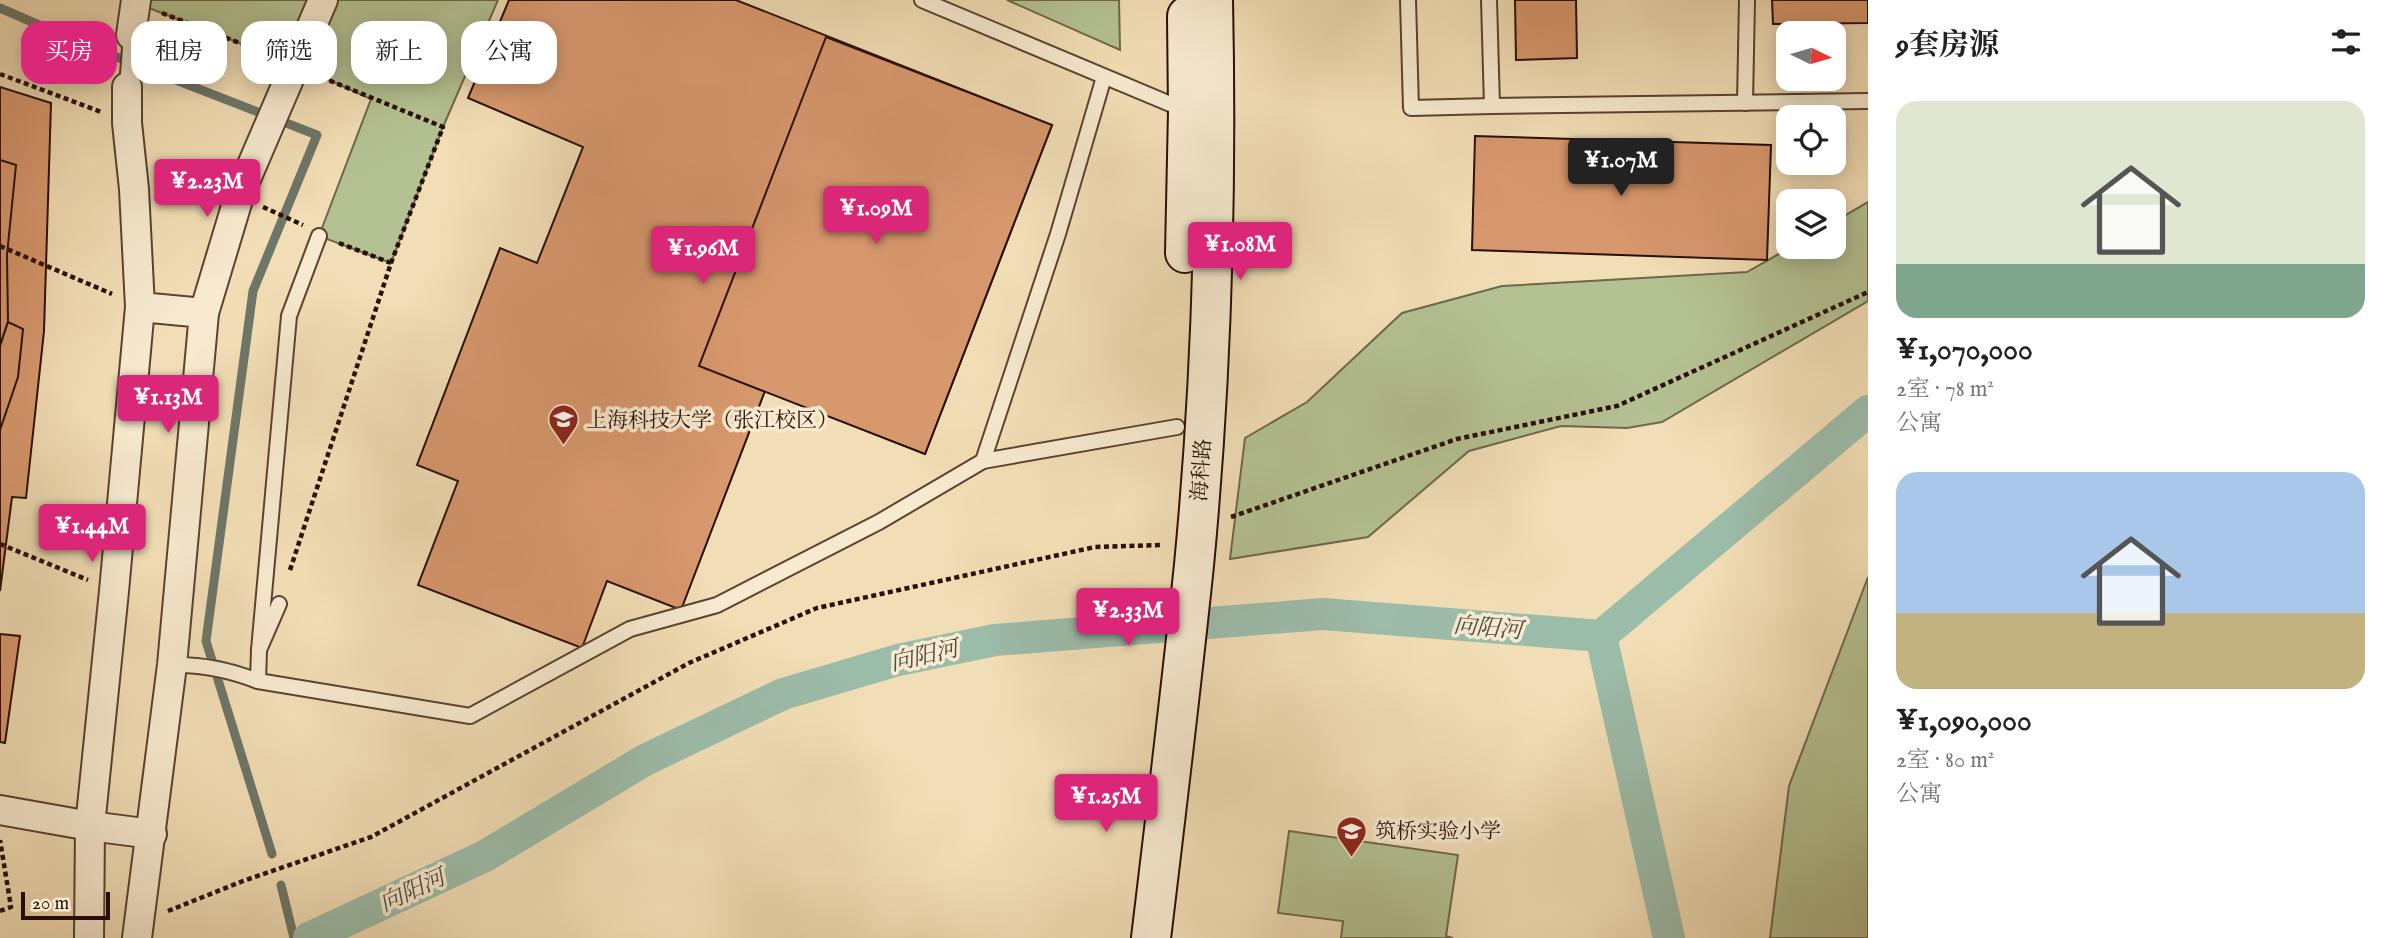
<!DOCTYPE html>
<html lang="zh">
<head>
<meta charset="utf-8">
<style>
  body { margin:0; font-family:"IM FELL English","Noto Serif SC",serif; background:#f6f6f6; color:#222; height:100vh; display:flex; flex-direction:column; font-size:26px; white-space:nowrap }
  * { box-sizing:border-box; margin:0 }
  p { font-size:23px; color:#767676 }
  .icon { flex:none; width:38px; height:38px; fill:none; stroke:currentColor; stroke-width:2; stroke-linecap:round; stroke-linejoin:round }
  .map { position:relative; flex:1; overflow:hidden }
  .sheet { display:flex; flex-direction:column; background:#fff; width:525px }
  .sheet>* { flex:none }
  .top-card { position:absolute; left:21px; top:21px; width:665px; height:63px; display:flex; gap:14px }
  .needle { width:46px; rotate:95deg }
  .controls { position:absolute; left:1776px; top:21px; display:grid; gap:14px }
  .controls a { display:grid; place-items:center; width:70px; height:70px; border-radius:14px; background:#fff; box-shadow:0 4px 18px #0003; font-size:35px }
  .scale { position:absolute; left:21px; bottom:18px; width:89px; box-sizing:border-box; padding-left:7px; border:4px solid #290e05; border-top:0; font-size:19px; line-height:24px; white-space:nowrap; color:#290e05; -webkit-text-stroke:5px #f7ead0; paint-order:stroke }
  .price { position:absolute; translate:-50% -60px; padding:0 16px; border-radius:7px; background:#db2777; color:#fff; font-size:23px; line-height:46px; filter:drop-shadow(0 2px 4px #0008) }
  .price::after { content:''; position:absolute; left:50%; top:42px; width:21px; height:16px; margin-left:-10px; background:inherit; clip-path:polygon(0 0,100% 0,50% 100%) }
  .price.active { background:#222; color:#fff }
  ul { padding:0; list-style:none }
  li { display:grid; align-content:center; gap:14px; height:371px; padding:0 28px }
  li span { display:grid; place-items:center; height:217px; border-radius:21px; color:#555 }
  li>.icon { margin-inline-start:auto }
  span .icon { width:126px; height:126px; fill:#fffc; stroke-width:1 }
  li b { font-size:30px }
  h2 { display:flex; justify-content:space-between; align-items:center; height:84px; padding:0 28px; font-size:30px }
  .chip { padding:0 24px; border-radius:21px; background:#fff; box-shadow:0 4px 18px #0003; font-size:24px; line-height:63px }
  .chip.active { background:#db2777; color:#fff }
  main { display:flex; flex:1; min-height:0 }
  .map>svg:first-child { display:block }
</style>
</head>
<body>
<main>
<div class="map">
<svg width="1868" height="938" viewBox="0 0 1868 938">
  <rect width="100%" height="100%" fill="#f2deb6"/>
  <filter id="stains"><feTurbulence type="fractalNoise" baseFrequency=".00286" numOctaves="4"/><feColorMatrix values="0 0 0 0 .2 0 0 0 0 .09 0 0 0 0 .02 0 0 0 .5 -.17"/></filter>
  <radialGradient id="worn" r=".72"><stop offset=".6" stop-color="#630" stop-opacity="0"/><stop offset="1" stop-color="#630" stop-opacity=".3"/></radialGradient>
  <g fill="#b4c293" stroke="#6e684c" stroke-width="2">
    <polygon points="136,0 498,0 443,127 391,263 319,236 371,99 294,64 136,3"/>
    <polygon points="1007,0 1119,0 1120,50"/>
    <polygon points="1868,202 1868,301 1662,422 1627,428 1561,426 1469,451 1368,537 1230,559 1245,438 1307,402 1402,313 1502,286 1747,272 1791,247 1834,247 1834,222"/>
    <polygon points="1868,577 1868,938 1770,938 1789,786"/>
    <polygon points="1289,831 1458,855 1446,936 1453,938 1341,938 1343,921 1278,913"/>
  </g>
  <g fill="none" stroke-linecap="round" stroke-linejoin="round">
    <g stroke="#6e7668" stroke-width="9">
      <polyline points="0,8 78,42 317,135 253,291 206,641 272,854"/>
      <polyline points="281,885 294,938"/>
    </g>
    <g stroke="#9cbcaa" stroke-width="32">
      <polyline points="309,938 485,856 645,760 783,694 898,660 995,640 1323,614 1601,636"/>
      <polyline points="1669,938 1601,636 1868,411"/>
    </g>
  </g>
  <g fill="#d8986e" stroke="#290e05" stroke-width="2">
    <polygon points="509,0 736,0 1052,125 925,454 765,391 681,610 607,581 582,648 418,585 458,481 417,465 500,248 537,263 583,147 468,98"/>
    <polygon points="1515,0 1576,0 1577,58 1516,60"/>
    <polygon points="1772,0 1868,0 1868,23 1773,24"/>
    <polygon points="826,37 1052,125 925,454 699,366"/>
    <polygon points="0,87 51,103 44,331 26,498 12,497 0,591"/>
    <polygon points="1475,136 1771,145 1767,260 1472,250"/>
    <polygon points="0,160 16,165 7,255 8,322 0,346"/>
    <polygon points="8,322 23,329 18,377 0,430 0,346"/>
    <polygon points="0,634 20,636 5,743 0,742"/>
  </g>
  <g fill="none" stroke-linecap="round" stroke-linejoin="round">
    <defs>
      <g id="lane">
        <polyline points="922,0 1187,111"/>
        <polyline points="1408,0 1411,108 1492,106 1489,0"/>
        <polyline points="127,87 131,35"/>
        <polyline points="1745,103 1747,0"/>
        <polyline points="1492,106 1868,101"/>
        <polyline points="983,461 1177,427"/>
        <polyline points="259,650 289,316 319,236"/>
        <path d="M172,665c30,-1 58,5 86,16l212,35 160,-87 87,-24 162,-83 104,-61 75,-227 46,-157"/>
        <polyline points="258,681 259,650 279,604"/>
      </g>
      <g id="street">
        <polyline points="131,35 136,0"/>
        <polyline points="127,87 127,123 134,189 140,307 204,313 172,665 137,938"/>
        <polyline points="204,313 240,193 323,0"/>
        <polyline points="0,810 90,826 152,834"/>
        <polyline points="89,938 90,826 114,591 140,307"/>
      </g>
      <g id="secondary">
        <polyline points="1185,253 1188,111 1187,16"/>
        <path d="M1151,938c15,-124 30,-248 43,-373 18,-187 23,-377 19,-565"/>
      </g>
    </defs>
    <use href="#lane" stroke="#5b4231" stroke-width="18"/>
    <use href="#street" stroke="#5b4231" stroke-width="32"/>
    <use href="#secondary" stroke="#290e05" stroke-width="42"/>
    <g stroke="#290e05" stroke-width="4.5" stroke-dasharray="5 3.5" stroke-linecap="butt">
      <polyline points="162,13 268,54"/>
      <polyline points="0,74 101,112"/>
      <polyline points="161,162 214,183"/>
      <polyline points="263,207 303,225"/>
      <polyline points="339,243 391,263"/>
      <polyline points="0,246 112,294"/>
      <polyline points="1231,517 1457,439 1617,406 1868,292"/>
      <polyline points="0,544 88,580"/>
      <polyline points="290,570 391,263 443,127 321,77"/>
      <polyline points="0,911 11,907 0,840"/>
      <polyline points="168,911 243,881 371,837 689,663 817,608 1095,547 1162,545"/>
    </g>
    <use href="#lane" stroke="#f7ead0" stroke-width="14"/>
    <use href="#street" stroke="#f7ead0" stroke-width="28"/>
    <use href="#secondary" stroke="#f7ead0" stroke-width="38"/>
  </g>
  <defs>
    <symbol id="university-pin" viewBox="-11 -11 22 30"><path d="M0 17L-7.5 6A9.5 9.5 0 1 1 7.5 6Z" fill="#8f2418" stroke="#f7ead0"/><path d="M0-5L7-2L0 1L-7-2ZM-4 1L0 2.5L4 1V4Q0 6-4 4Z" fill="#fff"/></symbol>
    <symbol id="school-pin" viewBox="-11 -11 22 30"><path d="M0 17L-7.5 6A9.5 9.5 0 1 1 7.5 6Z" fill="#8f2418" stroke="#f7ead0"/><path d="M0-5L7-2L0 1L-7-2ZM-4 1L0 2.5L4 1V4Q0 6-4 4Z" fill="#fff"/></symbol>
  </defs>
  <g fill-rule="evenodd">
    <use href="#university-pin" x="546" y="402" width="35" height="47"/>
    <use href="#school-pin" x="1334" y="814" width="35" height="47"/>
  </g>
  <g text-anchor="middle" stroke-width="7" stroke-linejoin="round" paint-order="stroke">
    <g font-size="21" fill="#290e05" stroke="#f7ead0" text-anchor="start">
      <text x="586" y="427">上海科技大学（张江校区）</text>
      <text x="1375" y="838">筑桥实验小学</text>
    </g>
    <g font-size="21" fill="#290e05" stroke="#f7ead0">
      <text transform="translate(1201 470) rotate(-86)" y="7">海科路</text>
    </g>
    <g font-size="23" font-style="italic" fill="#514b3f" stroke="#f7ead0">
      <text transform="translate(1488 627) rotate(5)" y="8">向阳河</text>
      <text transform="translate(924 655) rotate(-13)" y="8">向阳河</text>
      <text transform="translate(412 890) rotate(-25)" y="8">向阳河</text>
    </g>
  </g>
  <rect width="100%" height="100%" filter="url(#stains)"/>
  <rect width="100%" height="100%" fill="url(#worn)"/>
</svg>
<div class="controls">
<a><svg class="needle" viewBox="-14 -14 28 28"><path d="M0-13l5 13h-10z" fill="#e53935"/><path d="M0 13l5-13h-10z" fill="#767676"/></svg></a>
<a><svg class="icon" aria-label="locate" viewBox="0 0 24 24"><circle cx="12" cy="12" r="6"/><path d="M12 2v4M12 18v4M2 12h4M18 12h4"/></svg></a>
<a><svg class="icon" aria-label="layers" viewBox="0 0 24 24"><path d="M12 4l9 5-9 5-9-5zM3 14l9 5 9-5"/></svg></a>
</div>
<div class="scale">20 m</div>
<b class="price active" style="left:1621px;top:198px">¥1.07M</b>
<b class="price" style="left:207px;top:219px">¥2.23M</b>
<b class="price" style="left:876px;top:246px">¥1.09M</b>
<b class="price" style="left:1240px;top:282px">¥1.08M</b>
<b class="price" style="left:703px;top:286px">¥1.96M</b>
<b class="price" style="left:168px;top:435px">¥1.13M</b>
<b class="price" style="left:92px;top:564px">¥1.44M</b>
<b class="price" style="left:1128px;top:648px">¥2.33M</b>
<b class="price" style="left:1106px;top:834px">¥1.25M</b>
<div class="top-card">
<a class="chip active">买房</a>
<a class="chip">租房</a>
<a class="chip">筛选</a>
<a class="chip">新上</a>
<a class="chip">公寓</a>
</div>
</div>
<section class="sheet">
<h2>9套房源<svg class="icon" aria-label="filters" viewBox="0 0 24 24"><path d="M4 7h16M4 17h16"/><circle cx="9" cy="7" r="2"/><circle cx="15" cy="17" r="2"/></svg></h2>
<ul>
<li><span style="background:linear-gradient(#dfe7d0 75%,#7fa58c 0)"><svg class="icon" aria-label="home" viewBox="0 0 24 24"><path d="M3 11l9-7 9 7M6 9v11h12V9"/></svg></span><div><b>¥1,070,000</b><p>2室 · 78 m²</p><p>公寓</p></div></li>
<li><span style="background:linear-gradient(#a9c7e8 65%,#c2b280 0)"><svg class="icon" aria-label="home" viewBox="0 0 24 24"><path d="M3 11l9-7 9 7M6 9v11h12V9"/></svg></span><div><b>¥1,090,000</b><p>2室 · 80 m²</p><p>公寓</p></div></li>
</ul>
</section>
</main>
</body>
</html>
